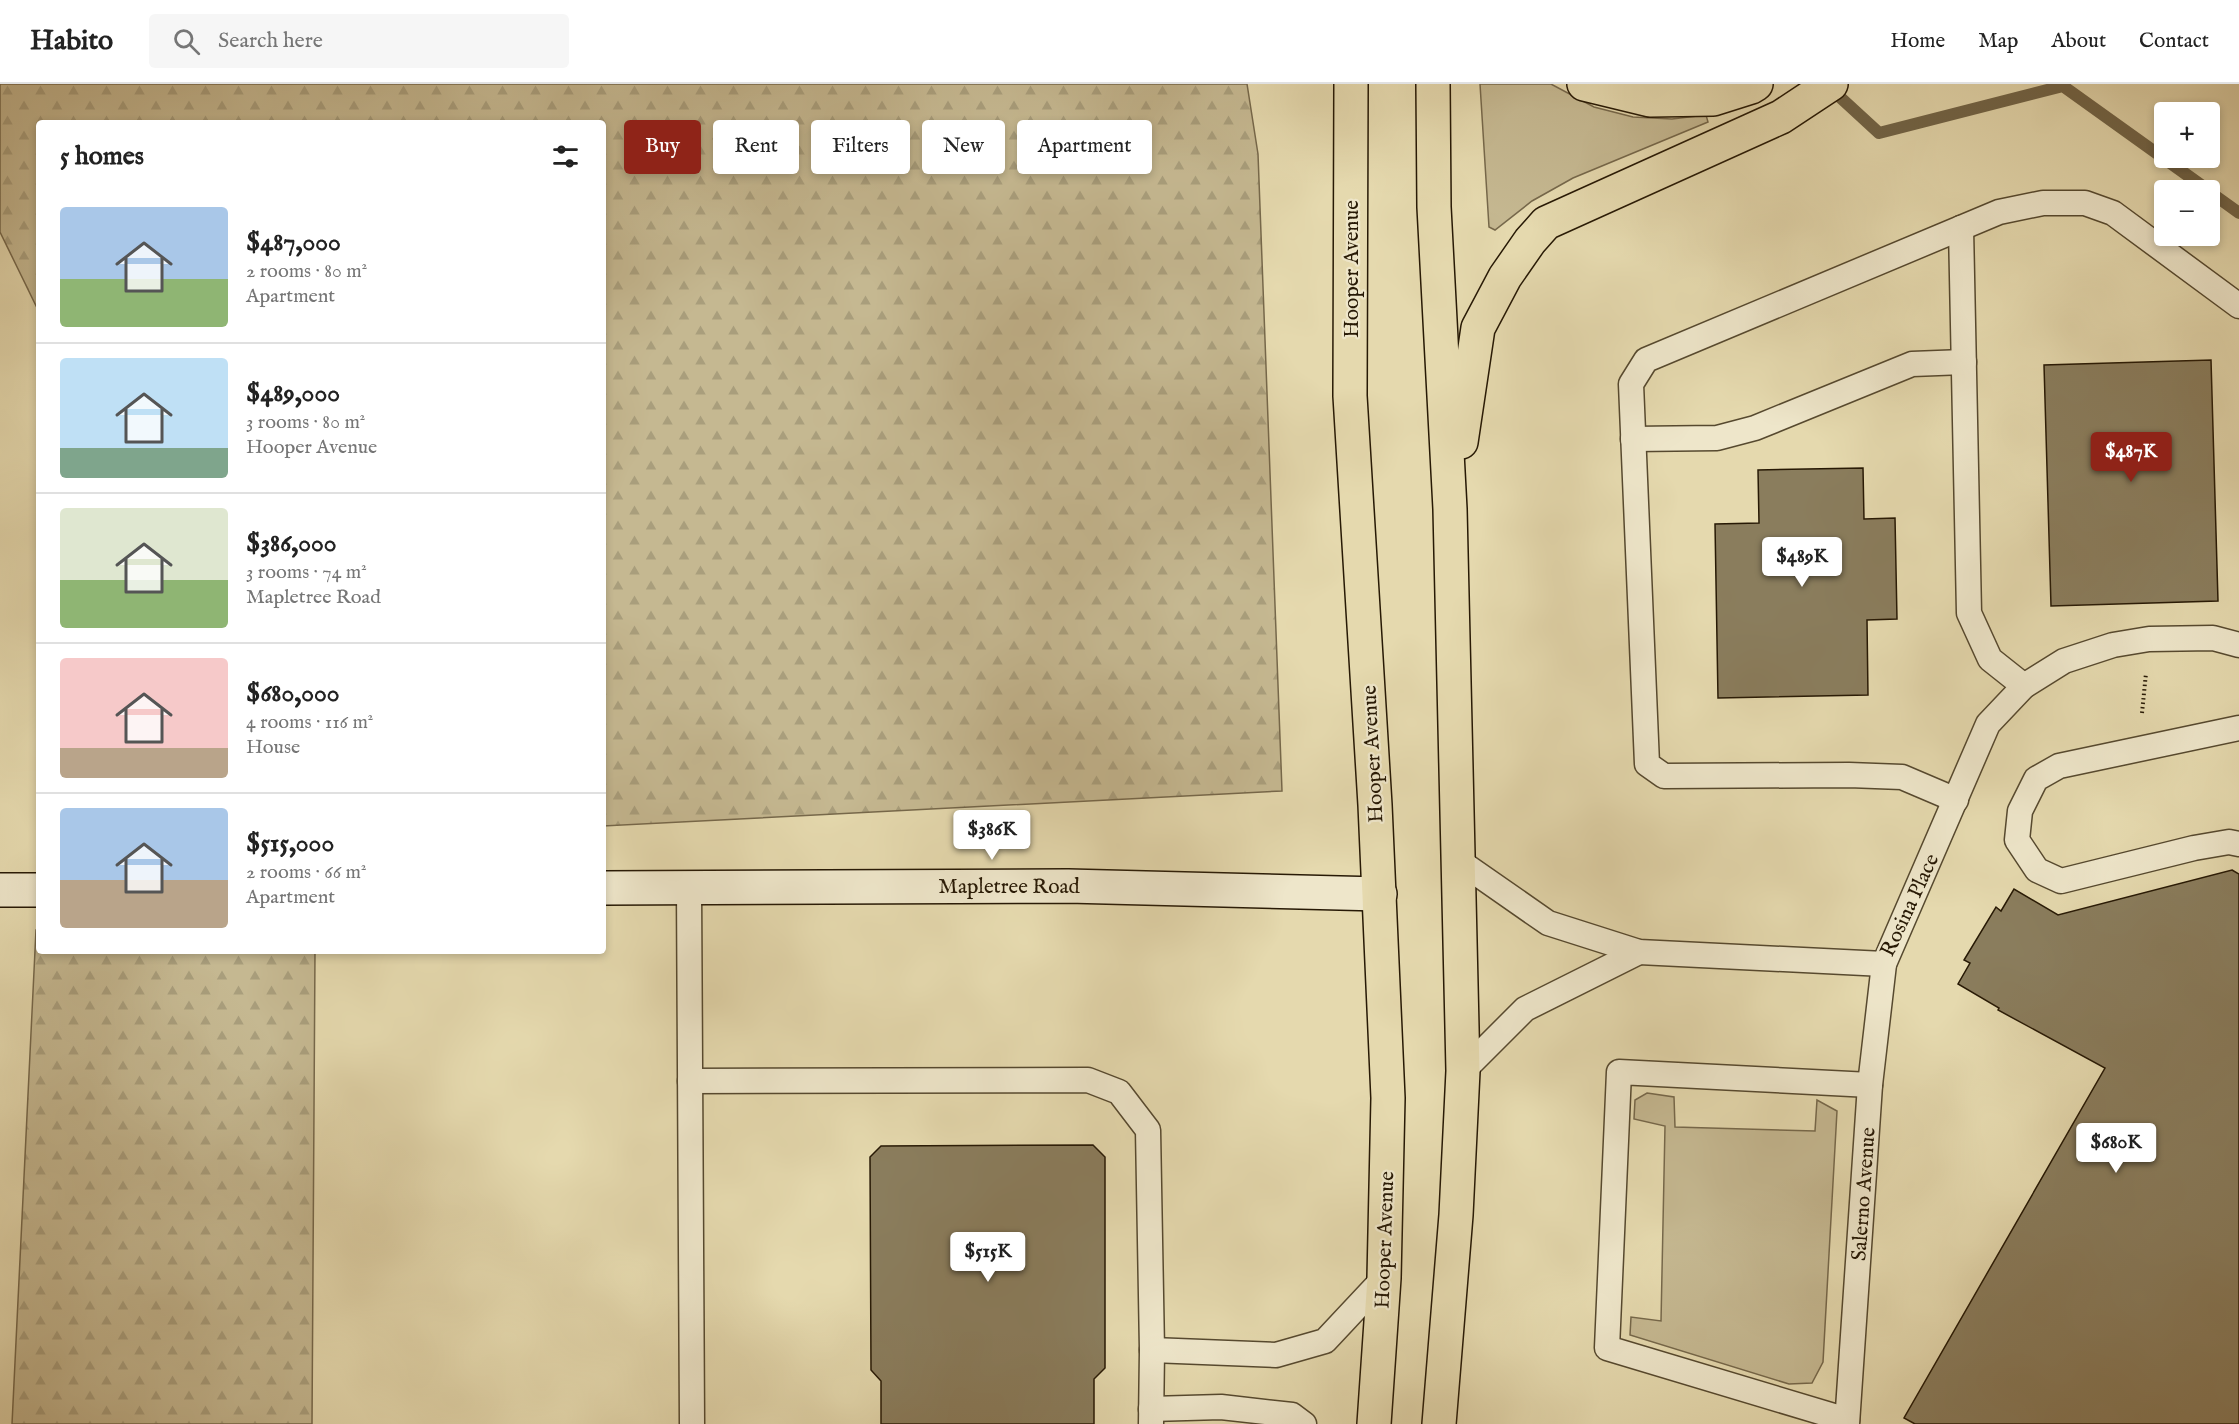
<!DOCTYPE html>
<html lang="en">
<head>
<meta charset="utf-8">
<style>
  body { margin:0; font-family:"IM FELL English",serif; background:#f6f6f6; color:#222; height:100vh; display:flex; flex-direction:column; font-size:22px; white-space:nowrap }
  * { box-sizing:border-box; margin:0 }
  p { font-size:20px; color:#767676 }
  .icon { flex:none; width:33px; height:33px; fill:none; stroke:currentColor; stroke-width:2; stroke-linecap:round; stroke-linejoin:round }
  .map { position:relative; flex:1; overflow:hidden }
  .sheet { position:absolute; left:36px; top:36px; width:570px; height:834px; display:flex; flex-direction:column; background:#fff; border-radius:6px; box-shadow:0 3px 9px #0003 }
  .sheet>* { flex:none }
  .hud { position:absolute; left:624px; top:36px; width:570px; height:54px; display:flex; gap:12px }
  .tools { position:absolute; left:2154px; top:18px; display:grid; gap:12px }
  .tools a { display:grid; place-items:center; width:66px; height:66px; border-radius:6px; background:#fff; box-shadow:0 3px 9px #0003; font-size:30px }
  .price { position:absolute; translate:-50% -51px; padding:0 14px; border-radius:6px; background:#fff; color:#222; font-size:20px; line-height:39px; filter:drop-shadow(0 2px 3px #0008) }
  .price::after { content:''; position:absolute; left:50%; top:36px; width:18px; height:14px; margin-left:-9px; background:inherit; clip-path:polygon(0 0,100% 0,50% 100%) }
  .price.current { background:#8f2418; color:#fff }
  ul { padding:0; list-style:none }
  li { display:flex; align-items:center; gap:18px; height:150px; padding:0 24px }
  li+li { border-top:2px solid #e0e0e0 }
  li span { display:grid; place-items:center; flex:none; width:168px; height:120px; border-radius:6px; color:#555 }
  li>.icon { margin-inline-start:auto }
  span .icon { width:72px; height:72px; fill:#fffc; stroke-width:1 }
  li b { font-size:26px }
  h2 { display:flex; justify-content:space-between; align-items:center; height:72px; padding:0 24px; font-size:26px }
  .tag { padding:0 21px; border-radius:6px; background:#fff; box-shadow:0 3px 9px #0003; font-size:21px; line-height:54px }
  .tag.current { background:#8f2418; color:#fff }
  header { display:flex; align-items:center; gap:36px; box-sizing:border-box; height:84px; padding:0 30px; background:#fff; border-bottom:2px solid #e0e0e0 }
  header strong { font-size:28px }
  nav { display:flex; gap:33px; margin-inline-start:auto; font-size:21px }
  .search { width:420px; height:54px; background:#f6f6f6; display:flex; align-items:center; gap:15px; box-sizing:border-box; padding:0 21px; border-radius:6px; color:#767676; font-size:22px }
  .map>svg:first-child { display:block }
</style>
</head>
<body>
<header>
<strong>Habito</strong>
<div class="search"><svg class="icon" aria-label="search" viewBox="0 0 24 24"><circle cx="10" cy="10" r="6"/><path d="M15 15l6 6"/></svg>Search here</div>
<nav><a>Home</a><a>Map</a><a>About</a><a>Contact</a></nav>
</header>
<div class="map">
<svg width="2239" height="1340" viewBox="0 0 2239 1340">
  <defs>
    <pattern id="forest-firs" width="22" height="20" patternUnits="userSpaceOnUse" patternTransform="scale(1.5)"><rect width="22" height="20" fill="#c5b891"/><path d="M5 1l3.5 6h-7zM16 11l3.5 6h-7z" fill="#a99e7c"/></pattern>
  </defs>
  <rect width="100%" height="100%" fill="#e5d9ae"/>
  <filter id="stains"><feTurbulence type="fractalNoise" baseFrequency=".00333" numOctaves="4"/><feColorMatrix values="0 0 0 0 .2 0 0 0 0 .09 0 0 0 0 .02 0 0 0 .5 -.17"/></filter>
  <radialGradient id="worn" r=".72"><stop offset=".6" stop-color="#630" stop-opacity="0"/><stop offset="1" stop-color="#630" stop-opacity=".3"/></radialGradient>
  <g fill="#c5b891" stroke="#76684b" stroke-width="1.5">
    <polygon points="1480,0 1551,0 1594,23 1633,33 1672,35 1706,31 1708,38 1573,94 1532,117 1495,146 1489,143"/>
    <polygon points="1647,1009 1674,1013 1675,1043 1815,1047 1817,1016 1837,1027 1823,1278 1812,1299 1789,1300 1630,1251 1631,1233 1661,1237 1665,1042 1634,1035 1635,1016"/>
  </g>
  <g fill="url(#forest-firs)" stroke="#76684b" stroke-width="1.5">
    <polygon points="0,0 1247,0 1258,70 1282,707 603,742 603,39 39,39 39,228 0,148"/>
    <polygon points="36,846 39,846 39,867 315,867 312,1340 12,1340"/>
  </g>
  <g fill="none" stroke-linecap="round" stroke-linejoin="round">
    <g stroke="#726548" stroke-width="12">
      <polyline points="1829,3 1879,49 2063,2 2208,106"/>
      <polyline points="2210,108 2239,129"/>
    </g>
  </g>
  <g fill="#8a7d5d" stroke="#271905" stroke-width="1.5">
    <polygon points="2211,276 2218,517 2051,522 2044,281"/>
    <polygon points="1863,384 1864,435 1895,434 1897,535 1867,536 1868,611 1718,614 1715,440 1759,439 1758,386"/>
    <polygon points="2232,786 2239,790 2239,1340 1915,1340 1904,1334 2105,984 1998,926 1999,924 1958,900 1970,879 1964,876 1996,823 2001,827 2014,805 2058,831"/>
    <polygon points="1093,1061 1105,1073 1105,1284 1094,1295 1094,1340 881,1340 881,1297 871,1286 870,1073 881,1062"/>
  </g>
  <g fill="none" stroke-linecap="round" stroke-linejoin="round">
    <defs>
      <g id="lane">
        <polyline points="1961,144 1969,529 1990,575 2024,602"/>
        <polyline points="1633,355 1717,354 1755,344 1912,280 1964,278"/>
        <polyline points="2239,644 2059,682 2036,695 2020,727 2017,756 2037,786 2061,797 2194,764 2229,758 2239,760"/>
        <polyline points="1956,716 1902,693 1849,691 1664,692 1647,680 1631,300 1646,276 1999,128 2043,119 2085,119 2113,129 2239,222"/>
        <polyline points="1459,777 1548,839 1639,868 1884,880"/>
        <polyline points="689,804 692,1340"/>
        <polyline points="1463,987 1525,925 1639,868"/>
        <polyline points="690,997 1088,996 1119,1008 1148,1046 1152,1266 1151,1340"/>
        <polyline points="1152,1266 1276,1271 1325,1257 1384,1194"/>
        <polyline points="1151,1325 1221,1323 1292,1331 1304,1340"/>
        <polyline points="1847,1336 1607,1264 1619,988 1870,1001"/>
        <polyline points="1847,1340 1870,1001 1884,880 1988,640 2024,602 2064,577 2113,561 2149,555 2213,554 2239,561"/>
      </g>
      <g id="secondary">
        <polyline points="603,804 1068,802 1380,810"/>
        <polyline points="0,806 39,806"/>
      </g>
      <g id="primary">
        <polyline points="1351,0 1350,312 1375,721 1388,1014 1384,1194 1374,1340"/>
        <polyline points="1433,0 1434,123 1450,425 1463,987 1456,1131 1439,1340"/>
        <polyline points="1584,0 1650,16 1713,15 1751,3 1756,0"/>
        <polyline points="1461,358 1478,244 1505,193 1530,157 1546,139 1781,33 1831,0"/>
      </g>
    </defs>
    <use href="#lane" stroke="#56492f" stroke-width="27"/>
    <use href="#secondary" stroke="#271905" stroke-width="36"/>
    <use href="#primary" stroke="#271905" stroke-width="36"/>
    <polyline stroke="#271905" stroke-width="4" stroke-dasharray="1.5 3" stroke-linecap="butt" points="2142,629 2146,589"/>
    <use href="#lane" stroke="#eee6ca" stroke-width="24"/>
    <use href="#secondary" stroke="#eee6ca" stroke-width="33"/>
    <use href="#primary" stroke="#e5d9ae" stroke-width="33"/>
  </g>
  <g text-anchor="middle" stroke-width="4.5" stroke-linejoin="round" paint-order="stroke">
    <g font-size="21" fill="#271905" stroke="#eee6ca">
      <text transform="translate(1351 185) rotate(-90)" y="7">Hooper Avenue</text>
      <text transform="translate(1372 670) rotate(-93)" y="7">Hooper Avenue</text>
      <text x="1009" y="809">Mapletree Road</text>
      <text transform="translate(1909 821) rotate(-65)" y="7">Rosina Place</text>
      <text transform="translate(1863 1110) rotate(-86)" y="7">Salerno Avenue</text>
      <text transform="translate(1384 1156) rotate(-88)" y="7">Hooper Avenue</text>
    </g>
  </g>
  <rect width="100%" height="100%" filter="url(#stains)"/>
  <rect width="100%" height="100%" fill="url(#worn)"/>
</svg>
<div class="tools">
<a>+</a>
<a>−</a>
</div>
<b class="price current" style="left:2131px;top:399px">$487K</b>
<b class="price" style="left:1802px;top:504px">$489K</b>
<b class="price" style="left:992px;top:777px">$386K</b>
<b class="price" style="left:2116px;top:1090px">$680K</b>
<b class="price" style="left:988px;top:1199px">$515K</b>
<div class="hud">
<a class="tag current">Buy</a>
<a class="tag">Rent</a>
<a class="tag">Filters</a>
<a class="tag">New</a>
<a class="tag">Apartment</a>
</div>
<section class="sheet">
<h2>5 homes<svg class="icon" aria-label="filters" viewBox="0 0 24 24"><path d="M4 7h16M4 17h16"/><circle cx="9" cy="7" r="2"/><circle cx="15" cy="17" r="2"/></svg></h2>
<ul>
<li><span style="background:linear-gradient(#a9c7e8 60%,#8fb573 0)"><svg class="icon" aria-label="home" viewBox="0 0 24 24"><path d="M3 11l9-7 9 7M6 9v11h12V9"/></svg></span><div><b>$487,000</b><p>2 rooms · 80 m²</p><p>Apartment</p></div></li>
<li><span style="background:linear-gradient(#bfe0f5 75%,#7fa58c 0)"><svg class="icon" aria-label="home" viewBox="0 0 24 24"><path d="M3 11l9-7 9 7M6 9v11h12V9"/></svg></span><div><b>$489,000</b><p>3 rooms · 80 m²</p><p>Hooper Avenue</p></div></li>
<li><span style="background:linear-gradient(#dfe7d0 60%,#8fb573 0)"><svg class="icon" aria-label="home" viewBox="0 0 24 24"><path d="M3 11l9-7 9 7M6 9v11h12V9"/></svg></span><div><b>$386,000</b><p>3 rooms · 74 m²</p><p>Mapletree Road</p></div></li>
<li><span style="background:linear-gradient(#f6c9c9 75%,#b9a48a 0)"><svg class="icon" aria-label="home" viewBox="0 0 24 24"><path d="M3 11l9-7 9 7M6 9v11h12V9"/></svg></span><div><b>$680,000</b><p>4 rooms · 116 m²</p><p>House</p></div></li>
<li><span style="background:linear-gradient(#a9c7e8 60%,#b9a48a 0)"><svg class="icon" aria-label="home" viewBox="0 0 24 24"><path d="M3 11l9-7 9 7M6 9v11h12V9"/></svg></span><div><b>$515,000</b><p>2 rooms · 66 m²</p><p>Apartment</p></div></li>
</ul>
</section>
</div>
</body>
</html>
